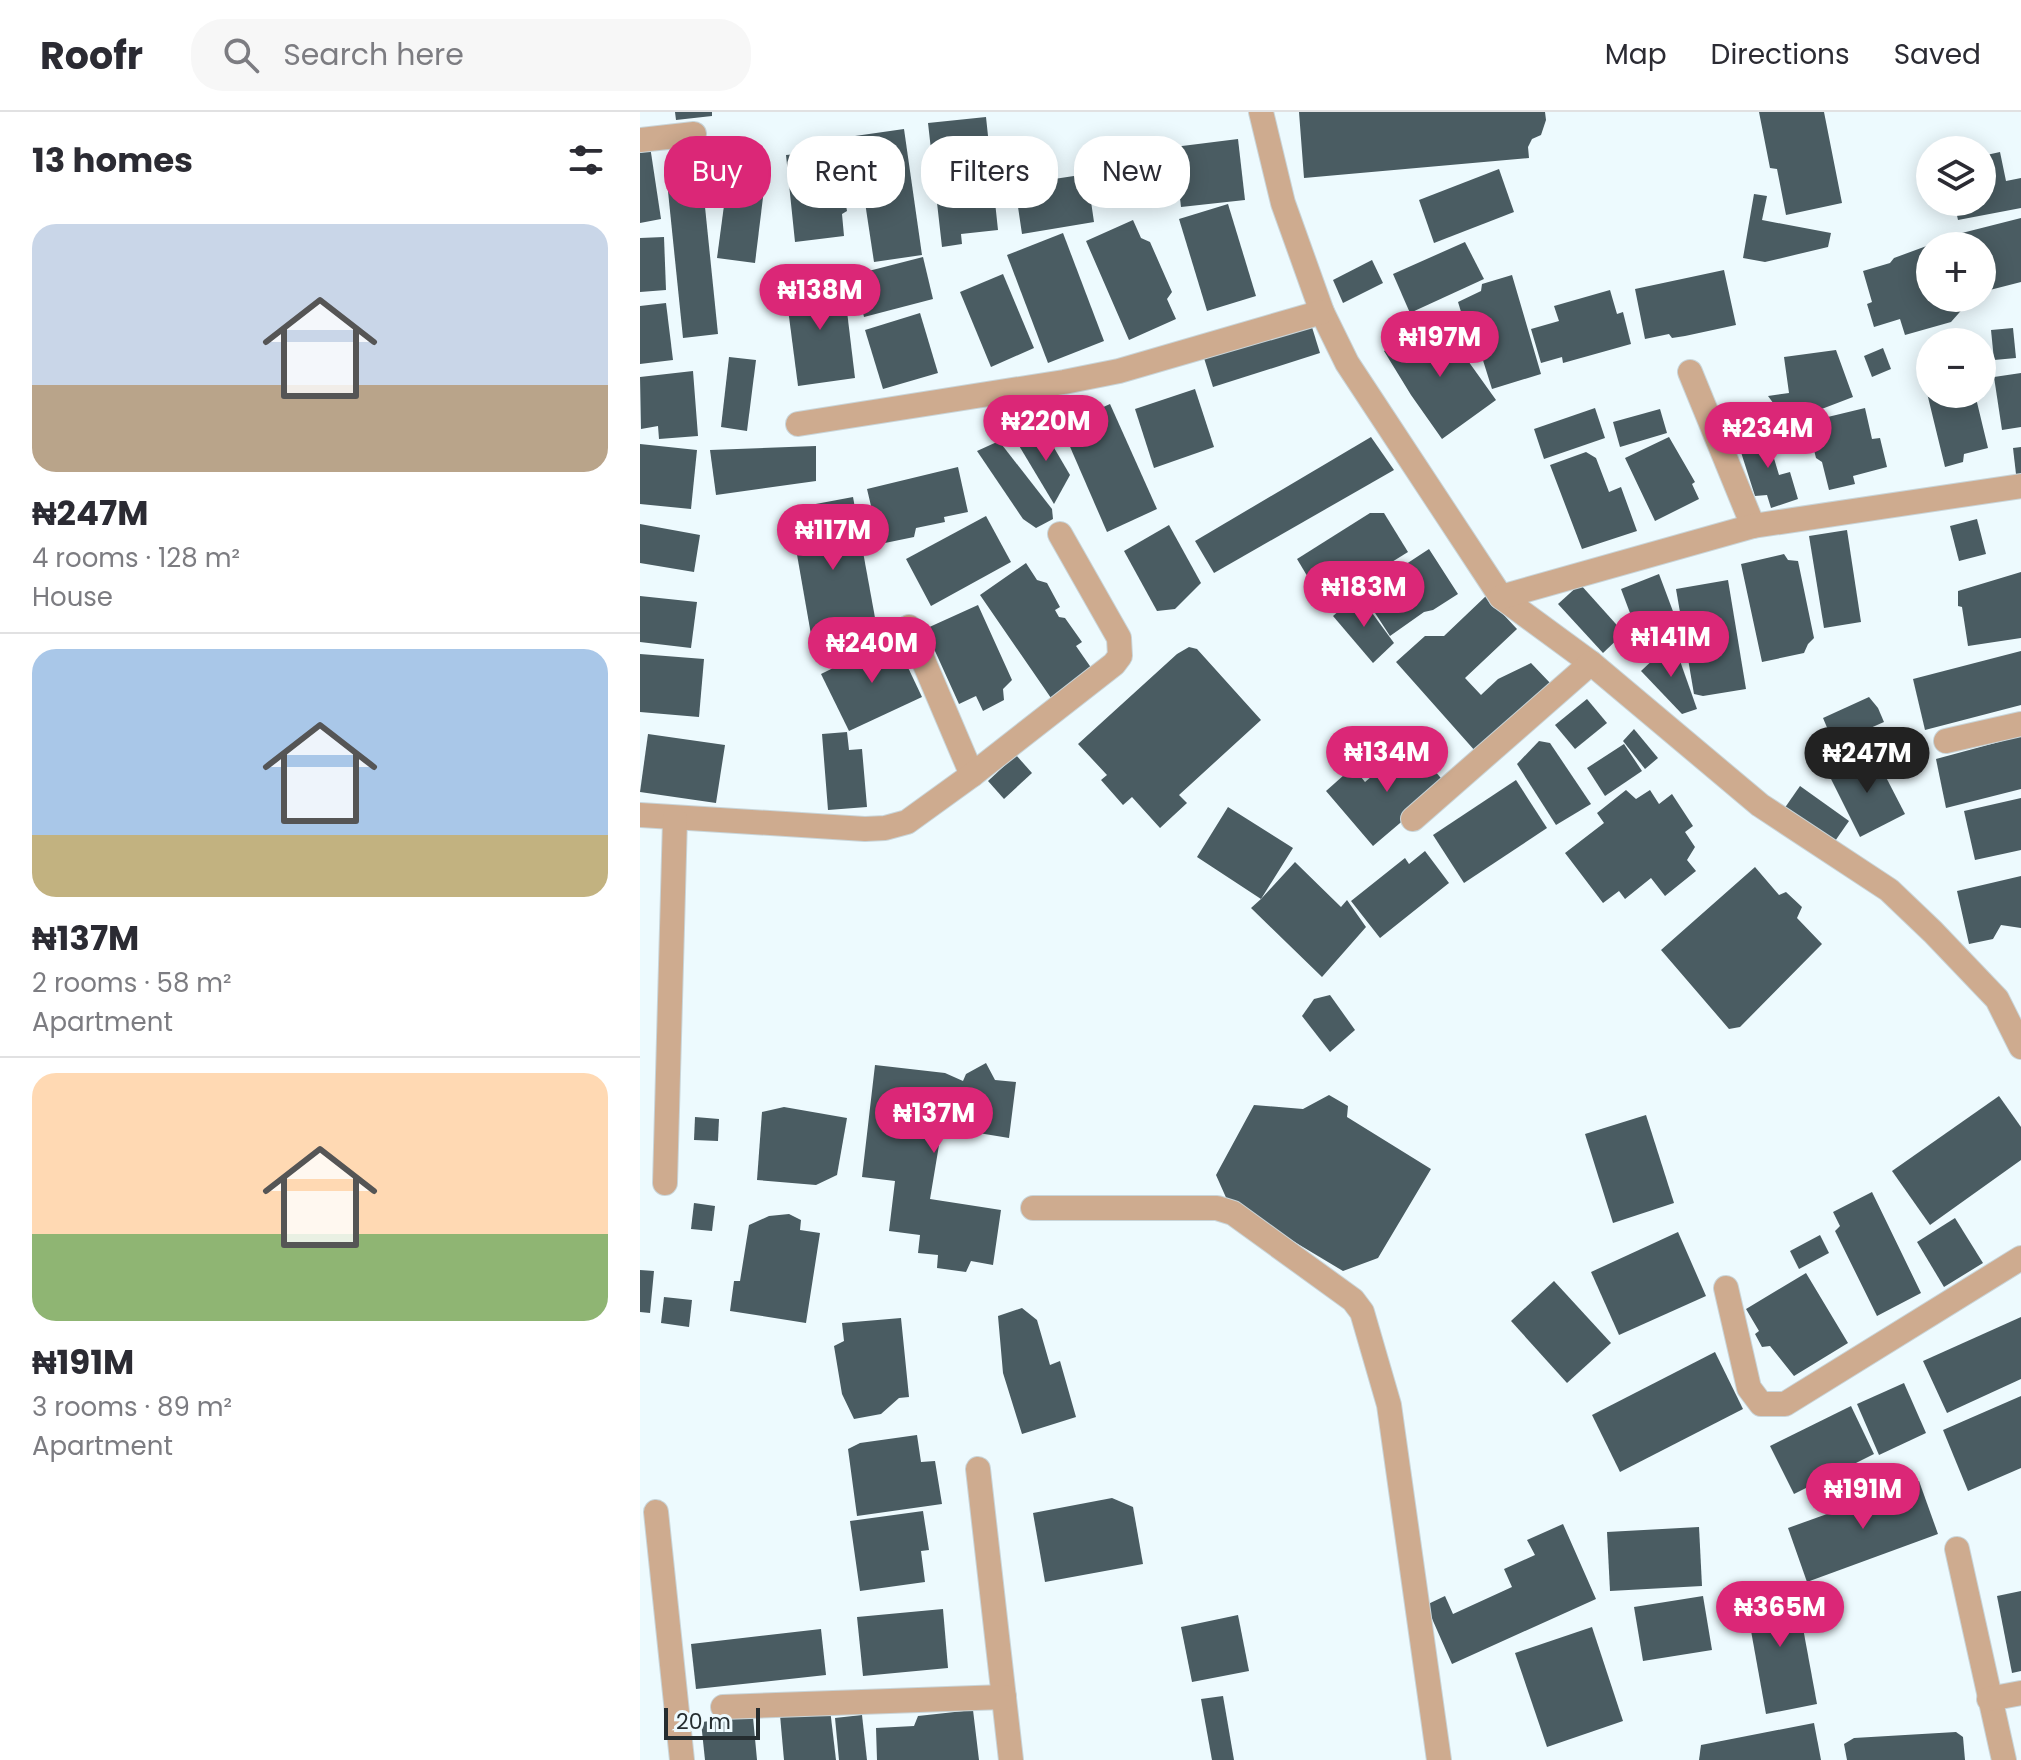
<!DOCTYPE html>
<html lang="en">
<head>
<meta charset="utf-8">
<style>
  body { margin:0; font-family:Poppins,sans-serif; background:#f7f7f7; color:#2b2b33; height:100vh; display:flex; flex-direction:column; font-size:30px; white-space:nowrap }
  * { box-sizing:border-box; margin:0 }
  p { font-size:26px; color:#7c7c81 }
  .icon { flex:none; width:44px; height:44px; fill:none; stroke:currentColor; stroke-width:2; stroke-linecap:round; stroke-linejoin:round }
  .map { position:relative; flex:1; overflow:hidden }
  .sheet { display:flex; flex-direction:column; background:#fff; width:640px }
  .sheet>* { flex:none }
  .top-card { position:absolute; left:24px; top:24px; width:760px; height:72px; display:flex; gap:16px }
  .buttons { position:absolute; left:1276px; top:24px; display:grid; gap:16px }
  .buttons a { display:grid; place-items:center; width:80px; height:80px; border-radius:50%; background:#fff; box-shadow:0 4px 20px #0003; font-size:40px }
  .scale { position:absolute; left:24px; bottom:20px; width:96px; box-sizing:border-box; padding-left:8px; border:4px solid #252d30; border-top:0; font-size:22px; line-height:28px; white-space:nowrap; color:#252d30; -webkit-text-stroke:6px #edfafe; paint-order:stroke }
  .price { position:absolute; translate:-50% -68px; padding:0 18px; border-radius:28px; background:#db2777; color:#fff; font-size:26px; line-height:52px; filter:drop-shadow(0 2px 4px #0008) }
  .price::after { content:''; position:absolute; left:50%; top:48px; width:24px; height:18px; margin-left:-12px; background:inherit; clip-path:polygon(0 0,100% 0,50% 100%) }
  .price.selected { background:#222; color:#fff }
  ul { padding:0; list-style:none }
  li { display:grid; align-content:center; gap:16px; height:424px; padding:0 32px }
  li+li { border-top:2px solid #e1e1e2 }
  li span { display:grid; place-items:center; height:248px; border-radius:24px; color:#555 }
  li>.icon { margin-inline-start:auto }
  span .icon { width:144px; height:144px; fill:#fffc; stroke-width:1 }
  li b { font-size:34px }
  h2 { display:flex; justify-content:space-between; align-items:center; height:96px; padding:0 32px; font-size:34px }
  .chip { padding:0 28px; border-radius:32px; background:#fff; box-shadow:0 4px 20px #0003; font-size:28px; line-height:72px }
  .chip.selected { background:#db2777; color:#fff }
  header { display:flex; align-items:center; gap:48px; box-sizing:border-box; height:112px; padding:0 40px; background:#fff; border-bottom:2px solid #e1e1e2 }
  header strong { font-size:38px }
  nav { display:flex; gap:44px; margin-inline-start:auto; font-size:28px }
  .search { width:560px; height:72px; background:#f7f7f7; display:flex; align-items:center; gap:20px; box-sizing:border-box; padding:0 28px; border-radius:32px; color:#7c7c81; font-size:30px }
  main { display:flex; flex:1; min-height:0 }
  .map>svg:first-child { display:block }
</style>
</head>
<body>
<header>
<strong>Roofr</strong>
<div class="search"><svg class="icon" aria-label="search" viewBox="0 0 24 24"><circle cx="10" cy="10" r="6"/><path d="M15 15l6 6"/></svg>Search here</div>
<nav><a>Map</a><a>Directions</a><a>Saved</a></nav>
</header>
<main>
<section class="sheet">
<h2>13 homes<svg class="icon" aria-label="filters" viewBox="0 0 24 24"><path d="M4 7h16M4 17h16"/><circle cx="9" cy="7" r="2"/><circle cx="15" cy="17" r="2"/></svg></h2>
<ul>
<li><span style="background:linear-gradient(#c9d6e8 65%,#b9a48a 0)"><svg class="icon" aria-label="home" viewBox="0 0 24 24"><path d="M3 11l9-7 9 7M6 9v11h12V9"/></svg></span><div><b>₦247M</b><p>4 rooms · 128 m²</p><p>House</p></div></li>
<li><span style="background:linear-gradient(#a9c7e8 75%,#c2b280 0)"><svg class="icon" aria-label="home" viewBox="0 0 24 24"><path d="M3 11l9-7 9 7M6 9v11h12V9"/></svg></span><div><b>₦137M</b><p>2 rooms · 58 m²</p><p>Apartment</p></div></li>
<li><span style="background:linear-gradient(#ffd9b3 65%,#8fb573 0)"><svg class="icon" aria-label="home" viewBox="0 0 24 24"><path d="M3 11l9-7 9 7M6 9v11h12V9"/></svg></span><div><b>₦191M</b><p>3 rooms · 89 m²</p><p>Apartment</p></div></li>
</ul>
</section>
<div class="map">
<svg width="1381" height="1648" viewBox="0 0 1381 1648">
  <rect width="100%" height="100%" fill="#edfafe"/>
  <g fill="#4a5c62">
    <polygon points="35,0 72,0 72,4 36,8"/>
    <polygon points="659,0 905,0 906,8 901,23 892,27 888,35 889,46 664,66"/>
    <polygon points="1119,0 1184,0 1202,91 1146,103 1137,57 1130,56"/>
    <polygon points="346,5 358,118 321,122 322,132 302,135 288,11"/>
    <polygon points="264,17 282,143 234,150 215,24"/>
    <polygon points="598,27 605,88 541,95 534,35"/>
    <polygon points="10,34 21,107 0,111 0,36"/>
    <polygon points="396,37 401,69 447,62 454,110 382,122 370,41"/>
    <polygon points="1360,40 1366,69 1381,66 1381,96 1318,108 1314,90 1342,90 1342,44"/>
    <polygon points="170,41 171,47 196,44 200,78 205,87 207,99 202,102 204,124 155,130 146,43"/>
    <polygon points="60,46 78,222 43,226 25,50"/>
    <polygon points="89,56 126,61 115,151 77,146"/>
    <polygon points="859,57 874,100 794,131 779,88"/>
    <polygon points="1114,82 1127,84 1122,108 1191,121 1188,135 1125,150 1103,146"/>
    <polygon points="588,92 616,184 567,199 539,107"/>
    <polygon points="1381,106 1381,170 1342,180 1342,134 1321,134 1318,122"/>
    <polygon points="493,108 501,126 510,130 532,180 527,187 536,207 489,228 446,129"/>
    <polygon points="423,121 464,229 408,251 367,143"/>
    <polygon points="24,125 26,178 0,180 0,126"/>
    <polygon points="1311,125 1315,134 1290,134 1290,186 1325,186 1326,193 1311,210 1265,223 1260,207 1234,215 1227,192 1232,190 1223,159 1250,151 1254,146"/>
    <polygon points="825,130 844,167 770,201 753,162"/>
    <polygon points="283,145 293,187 224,205 213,163"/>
    <polygon points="732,148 743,171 703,191 693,168"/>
    <polygon points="1084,158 1096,213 1045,224 1032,226 1029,222 1005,227 995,177"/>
    <polygon points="363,162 394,236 351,255 320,180"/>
    <polygon points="872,163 901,262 852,277 841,242 833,239 818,190 841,179 842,172"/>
    <polygon points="203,166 215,266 158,274 145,174"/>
    <polygon points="970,178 977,202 983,200 991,232 923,251 922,245 901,251 891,217 919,209 914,194"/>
    <polygon points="26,191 33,248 0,252 0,194"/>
    <polygon points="280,201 298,261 243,277 225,218"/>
    <polygon points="795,208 803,223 811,225 856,288 802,327 771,283 744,239"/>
    <polygon points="671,212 680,241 573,275 564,246"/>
    <polygon points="1373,216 1376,246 1354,248 1351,218"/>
    <polygon points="1243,236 1251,257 1232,265 1224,244"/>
    <polygon points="1196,238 1213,285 1153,308 1142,303 1128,284 1149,281 1144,245"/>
    <polygon points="1290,240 1290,282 1335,282 1348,336 1324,342 1323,350 1305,355 1278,244"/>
    <polygon points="89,245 116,248 107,319 81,315"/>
    <polygon points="53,259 58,324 19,327 18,314 1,317 0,265"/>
    <polygon points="1381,261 1381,315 1362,318 1354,265"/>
    <polygon points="555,277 574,335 514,356 495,297"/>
    <polygon points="470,292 517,397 467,420 421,314"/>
    <polygon points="955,296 965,326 904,347 894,317"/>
    <polygon points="1225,296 1232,327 1240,326 1247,355 1213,364 1215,372 1189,378 1182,350 1176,346 1167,310"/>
    <polygon points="1020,297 1027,321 980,335 973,310"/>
    <polygon points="403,317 430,363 414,392 378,332"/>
    <polygon points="1142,321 1147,338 1133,343 1139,363 1150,360 1158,387 1131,396 1127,383 1115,384 1099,334"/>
    <polygon points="731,325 754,358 574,461 555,429"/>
    <polygon points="1029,325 1055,370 1052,372 1059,387 1015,409 985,346"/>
    <polygon points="359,329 412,397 413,407 396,416 383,407 337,339"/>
    <polygon points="0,332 57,338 51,397 0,392"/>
    <polygon points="176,334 176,369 76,383 70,338"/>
    <polygon points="1381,335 1381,362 1376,362 1373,336"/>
    <polygon points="946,340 956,346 969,380 981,375 997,419 942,437 910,353"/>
    <polygon points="318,355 328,400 304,405 305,410 276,416 274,425 240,432 227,377"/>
    <polygon points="213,385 238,522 173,534 149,397"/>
    <polygon points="730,401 744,401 768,440 684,492 657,447"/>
    <polygon points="346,404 371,450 291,494 266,447"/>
    <polygon points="1337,407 1346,442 1319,449 1310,414"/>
    <polygon points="0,412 60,423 54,460 0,451"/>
    <polygon points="529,413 561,471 535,497 517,499 484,439"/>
    <polygon points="1207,418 1221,510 1184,516 1169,424"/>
    <polygon points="789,437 818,482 793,498 784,500 750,524 722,481"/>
    <polygon points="1144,442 1148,448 1158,449 1174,526 1168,532 1164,541 1122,550 1101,452"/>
    <polygon points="386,451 397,468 407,471 420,495 415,498 419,505 425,506 442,530 436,534 452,557 411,586 340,483"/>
    <polygon points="1381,460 1381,526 1328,534 1322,495 1318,494 1318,479"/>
    <polygon points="1019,462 1040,518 1002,533 981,477"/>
    <polygon points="1088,468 1106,577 1063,584 1054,582 1036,477"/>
    <polygon points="940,472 984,521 963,541 918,492"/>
    <polygon points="0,484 57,490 51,536 0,530"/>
    <polygon points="846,484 877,517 825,566 841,583 858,567 891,551 911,572 836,640 756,550 785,524 804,524"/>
    <polygon points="722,487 754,531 733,551 693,504 707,492"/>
    <polygon points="338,493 372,568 363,577 364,588 343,599 336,584 319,592 285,517"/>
    <polygon points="254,526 282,585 209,619 181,562"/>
    <polygon points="1033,529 1057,597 1042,602 1001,559"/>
    <polygon points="549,535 557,537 621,608 539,683 547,691 520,716 492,685 483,693 461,668 467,663 438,632 537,542"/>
    <polygon points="1381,539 1381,593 1285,618 1273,567"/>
    <polygon points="0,542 64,547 59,605 0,600"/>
    <polygon points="1229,585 1238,596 1244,610 1194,632 1183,606"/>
    <polygon points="947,587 967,611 935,637 915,613"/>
    <polygon points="994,617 1018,646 1005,657 983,629"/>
    <polygon points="207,620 209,638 222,637 227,695 188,698 182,622"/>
    <polygon points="8,622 85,633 76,691 0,680"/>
    <polygon points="1381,624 1381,677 1306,696 1296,647"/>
    <polygon points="899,629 910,631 951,692 916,713 877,652"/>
    <polygon points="771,631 806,672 733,734 686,679 713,655 725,670"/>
    <polygon points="984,632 1002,659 965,684 947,656"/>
    <polygon points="1233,640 1265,702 1220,725 1189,663"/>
    <polygon points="376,643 392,661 364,687 348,669"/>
    <polygon points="876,668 907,716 824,771 793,723"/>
    <polygon points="1160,674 1209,709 1193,732 1144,697"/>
    <polygon points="986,678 996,687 1010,678 1019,692 1032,682 1053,714 1045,720 1055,735 1047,748 1056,759 1025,784 1011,766 985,787 979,779 963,791 925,741 964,711 957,701"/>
    <polygon points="1381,686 1381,738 1335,748 1324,699"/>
    <polygon points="588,695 653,736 621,787 655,750 701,795 707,788 726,815 682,865 611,796 621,787 557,745"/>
    <polygon points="785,739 809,771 740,826 711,789 765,746 769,752"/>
    <polygon points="1115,755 1139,783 1146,780 1162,795 1157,806 1182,832 1100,915 1089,917 1021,838"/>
    <polygon points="1381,764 1381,816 1361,813 1353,827 1329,832 1317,779"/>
    <polygon points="690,883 715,918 690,940 662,904 674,887"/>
    <polygon points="346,951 355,968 376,970 369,1026 302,1015 290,1087 361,1098 353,1153 331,1149 326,1160 297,1156 298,1143 278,1141 280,1123 249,1119 255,1069 222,1065 235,953 305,961 323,969 326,962"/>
    <polygon points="689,983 708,994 707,1005 791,1057 738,1146 703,1159 588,1090 576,1063 614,993 663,997"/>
    <polygon points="1359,984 1381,1015 1381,1048 1290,1113 1252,1059"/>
    <polygon points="144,995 207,1006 197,1063 176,1073 117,1068 122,1000"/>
    <polygon points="1006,1003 1034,1091 973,1111 945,1022"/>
    <polygon points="55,1005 79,1007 78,1029 54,1028"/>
    <polygon points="1232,1080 1281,1181 1237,1204 1195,1119 1200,1114 1193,1100"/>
    <polygon points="54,1091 75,1094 72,1119 51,1117"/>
    <polygon points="149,1102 161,1108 160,1118 180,1121 166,1211 90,1199 94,1169 100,1169 109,1113 129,1104"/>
    <polygon points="1315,1106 1343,1151 1304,1175 1277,1130"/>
    <polygon points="1038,1120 1066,1184 979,1223 951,1160"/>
    <polygon points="1180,1123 1189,1141 1159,1157 1150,1139"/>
    <polygon points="0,1158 14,1159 10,1201 0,1200"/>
    <polygon points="1166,1161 1208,1231 1154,1264 1130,1234 1122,1235 1115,1222 1119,1219 1106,1197"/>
    <polygon points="914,1169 971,1231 927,1271 871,1209"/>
    <polygon points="24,1185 52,1188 49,1215 21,1211"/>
    <polygon points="382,1196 397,1208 410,1253 420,1249 436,1305 382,1322 363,1261 358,1204"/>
    <polygon points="1381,1205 1381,1267 1307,1301 1283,1249"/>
    <polygon points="261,1206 269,1285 259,1286 241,1302 214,1307 202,1282 194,1234 204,1229 202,1211"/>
    <polygon points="1075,1240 1103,1297 980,1360 952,1303"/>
    <polygon points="1264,1271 1286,1321 1239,1343 1217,1292"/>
    <polygon points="1381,1284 1381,1356 1328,1379 1303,1318"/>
    <polygon points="1211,1294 1234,1342 1154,1382 1130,1334"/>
    <polygon points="277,1323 281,1350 295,1349 302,1392 217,1404 208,1337 220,1331"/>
    <polygon points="1279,1369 1298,1422 1167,1470 1148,1416"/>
    <polygon points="472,1386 493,1395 503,1452 405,1470 393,1401"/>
    <polygon points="283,1399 289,1438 281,1439 285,1470 220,1479 210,1409"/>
    <polygon points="923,1412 956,1487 812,1552 786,1493 805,1484 813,1502 872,1475 864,1457 895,1443 887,1428"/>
    <polygon points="1059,1415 1062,1474 970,1479 967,1420"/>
    <polygon points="1138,1473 1156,1478 1177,1592 1126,1602 1104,1480"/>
    <polygon points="1381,1479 1381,1559 1372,1561 1357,1484"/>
    <polygon points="1063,1484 1072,1538 1003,1549 994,1495"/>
    <polygon points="303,1497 308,1556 223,1564 217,1505"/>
    <polygon points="598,1503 609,1559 552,1570 541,1515"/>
    <polygon points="952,1515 983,1609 907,1635 875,1541"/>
    <polygon points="181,1517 186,1563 56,1577 51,1532"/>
    <polygon points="583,1584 594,1648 572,1648 561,1587"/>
    <polygon points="190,1597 196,1648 144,1648 140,1603"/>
    <polygon points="333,1598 339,1648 237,1648 236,1616 274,1614 278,1604"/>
    <polygon points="222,1603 227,1648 199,1648 195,1606"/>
    <polygon points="113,1605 117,1648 65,1648 61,1610"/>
    <polygon points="1174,1611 1181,1648 1059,1648 1061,1633"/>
    <polygon points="1316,1620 1323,1625 1325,1648 1207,1648 1204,1632 1214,1626"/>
  </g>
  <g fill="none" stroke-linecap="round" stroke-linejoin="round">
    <defs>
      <g id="minor">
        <polyline points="621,0 643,91 682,200 707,251 861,485 951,551 1120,693 1249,778 1293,820 1357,887 1381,935"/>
        <polyline points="0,28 54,22"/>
        <polyline points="1050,260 1113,414"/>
        <polyline points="158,312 424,270 479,259 682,200"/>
        <polyline points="861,485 1113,414 1381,374"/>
        <polyline points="269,515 332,663"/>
        <polyline points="1306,629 1381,612"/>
        <polyline points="0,703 225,717 245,716 267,710 332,663 474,552 480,544 479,526 420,422"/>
        <polyline points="773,707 951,551"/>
        <polyline points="25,1071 35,707"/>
        <polyline points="393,1096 577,1096 593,1101 713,1188 722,1200 749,1293 799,1648"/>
        <polyline points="1086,1176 1109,1276 1121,1292 1145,1292 1381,1146"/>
        <polyline points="338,1357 371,1648"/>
        <polyline points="16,1400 42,1648"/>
        <polyline points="1317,1437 1364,1648"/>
        <polyline points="1349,1587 1381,1581"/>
        <polyline points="83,1595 364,1585"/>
      </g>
    </defs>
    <use href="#minor" stroke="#c9d5d9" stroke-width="26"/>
    <use href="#minor" stroke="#ceab8f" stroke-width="24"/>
  </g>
</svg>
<div class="buttons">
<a><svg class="icon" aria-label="layers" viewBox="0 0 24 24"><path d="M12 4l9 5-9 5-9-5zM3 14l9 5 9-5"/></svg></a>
<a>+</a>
<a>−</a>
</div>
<div class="scale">20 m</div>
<b class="price" style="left:180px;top:220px">₦138M</b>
<b class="price" style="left:800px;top:267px">₦197M</b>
<b class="price" style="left:406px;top:351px">₦220M</b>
<b class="price" style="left:1128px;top:358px">₦234M</b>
<b class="price" style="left:193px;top:460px">₦117M</b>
<b class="price" style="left:724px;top:517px">₦183M</b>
<b class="price" style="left:1031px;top:567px">₦141M</b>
<b class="price" style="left:232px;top:573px">₦240M</b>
<b class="price" style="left:747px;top:682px">₦134M</b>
<b class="price selected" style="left:1227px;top:683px">₦247M</b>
<b class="price" style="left:294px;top:1043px">₦137M</b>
<b class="price" style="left:1223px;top:1419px">₦191M</b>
<b class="price" style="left:1140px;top:1537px">₦365M</b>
<div class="top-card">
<a class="chip selected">Buy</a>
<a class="chip">Rent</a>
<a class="chip">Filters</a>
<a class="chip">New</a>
</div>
</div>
</main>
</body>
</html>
